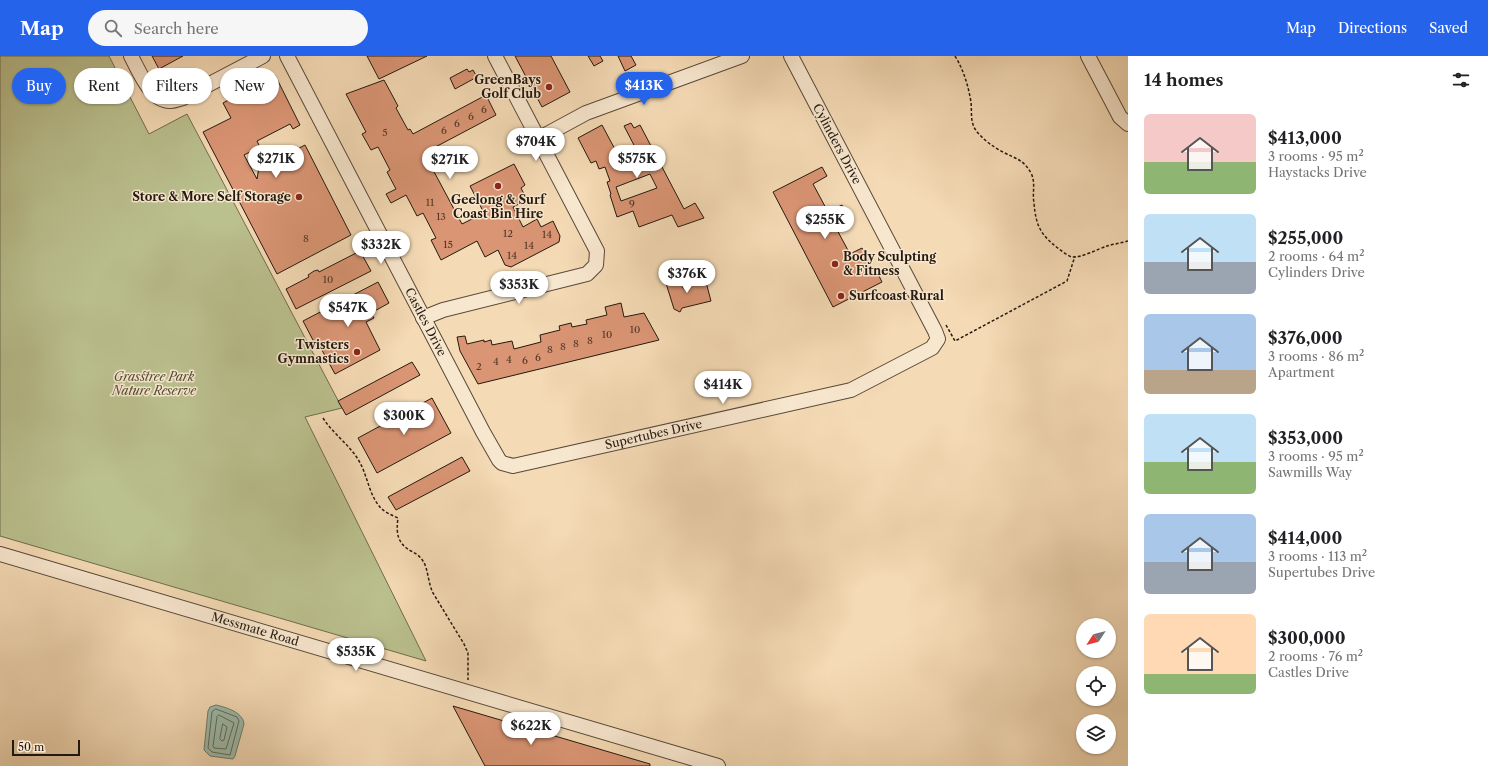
<!DOCTYPE html>
<html lang="en">
<head>
<meta charset="utf-8">
<style>
  body { margin:0; font-family:"Libre Caslon Text",serif; background:#f6f6f6; color:#202124; height:100vh; display:flex; flex-direction:column; font-size:15px; white-space:nowrap }
  * { box-sizing:border-box; margin:0 }
  p { font-size:13px; color:#757577 }
  .icon { flex:none; width:22px; height:22px; fill:none; stroke:currentColor; stroke-width:2; stroke-linecap:round; stroke-linejoin:round }
  .map { position:relative; flex:1; overflow:hidden }
  .side { display:flex; flex-direction:column; background:#fff; width:360px }
  .side>* { flex:none }
  .hud { position:absolute; left:12px; top:12px; width:380px; height:36px; display:flex; gap:8px }
  .needle { width:26px; rotate:234deg }
  .fabs { position:absolute; left:1076px; top:562px; display:grid; gap:8px }
  .fabs a { display:grid; place-items:center; width:40px; height:40px; border-radius:50%; background:#fff; box-shadow:0 1px 3px #0004; font-size:20px }
  .scale { position:absolute; left:12px; bottom:10px; width:68px; box-sizing:border-box; padding-left:4px; border:2px solid #24190f; border-top:0; font-size:11px; line-height:14px; white-space:nowrap; color:#24190f; -webkit-text-stroke:3px #f8e7cf; paint-order:stroke }
  .price { position:absolute; translate:-50% -34px; padding:0 9px; border-radius:14px; background:#fff; color:#222; font-size:13px; line-height:26px; filter:drop-shadow(0 1px 2px #0008) }
  .price::after { content:''; position:absolute; left:50%; top:24px; width:12px; height:9px; margin-left:-6px; background:inherit; clip-path:polygon(0 0,100% 0,50% 100%) }
  .price.on { background:#2563eb; color:#fff }
  ul { padding:0; list-style:none }
  li { display:flex; align-items:center; gap:12px; height:100px; padding:0 16px }
  li span { display:grid; place-items:center; flex:none; width:112px; height:80px; border-radius:6px; color:#555 }
  li>.icon { margin-inline-start:auto }
  span .icon { width:48px; height:48px; fill:#fffc; stroke-width:1 }
  li b { font-size:17px }
  h2 { display:flex; justify-content:space-between; align-items:center; height:48px; padding:0 16px; font-size:17px }
  .tag { padding:0 14px; border-radius:18px; background:#fff; box-shadow:0 1px 3px #0004; font-size:14px; line-height:36px }
  .tag.on { background:#2563eb; color:#fff }
  header { display:flex; align-items:center; gap:24px; box-sizing:border-box; height:56px; padding:0 20px; background:#2563eb; color:#fff }
  header strong { font-size:19px }
  nav { display:flex; gap:22px; margin-inline-start:auto; font-size:14px }
  .search { width:280px; height:36px; background:#f6f6f6; display:flex; align-items:center; gap:10px; box-sizing:border-box; padding:0 14px; border-radius:22px; color:#757577; font-size:15px }
  main { display:flex; flex:1; min-height:0 }
  .map>svg:first-child { display:block }
</style>
</head>
<body>
<header>
<strong>Map</strong>
<div class="search"><svg class="icon" aria-label="search" viewBox="0 0 24 24"><circle cx="10" cy="10" r="6"/><path d="M15 15l6 6"/></svg>Search here</div>
<nav><a>Map</a><a>Directions</a><a>Saved</a></nav>
</header>
<main>
<div class="map">
<svg width="1128" height="710" viewBox="0 0 1128 710">
  <rect width="100%" height="100%" fill="#f4dab5"/>
  <filter id="stains"><feTurbulence type="fractalNoise" baseFrequency=".005" numOctaves="4"/><feColorMatrix values="0 0 0 0 .2 0 0 0 0 .09 0 0 0 0 .02 0 0 0 .5 -.17"/></filter>
  <radialGradient id="worn" r=".72"><stop offset=".6" stop-color="#630" stop-opacity="0"/><stop offset="1" stop-color="#630" stop-opacity=".3"/></radialGradient>
  <polygon fill="#bac08e" stroke="#6f6c4e" points="0,0 109,0 149,78 187,58 342,352 305,361 426,605 0,480"/>
  <path fill="#9cbbaa" stroke="#6c7a6c" d="M216,649c9,2 27,7 28,19l-9,32 -2,3 -23,-3 -6,-6 4,-39 2,-4z"/>
  <g fill="none" stroke-linecap="round" stroke-linejoin="round">
    <g stroke="#606a5c" stroke-width="1">
      <polygon points="216,653 237,661 239,665 230,699 212,696 208,692 212,656"/>
      <polygon points="219,659 234,667 226,693 214,692 213,690 217,661"/>
      <polygon points="223,668 227,671 224,684 222,685 220,683"/>
    </g>
  </g>
  <g fill="#da9574" stroke="#24190f" fill-rule="evenodd">
    <polygon points="152,0 183,0 159,13"/>
    <polygon points="367,0 427,0 379,23"/>
    <polygon points="515,0 551,0 570,36 542,51"/>
    <polygon points="588,0 600,0 603,5 594,10"/>
    <polygon points="618,0 631,0 636,9 625,15"/>
    <polygon points="467,13 469,16 473,14 477,21 455,33 450,22"/>
    <polygon points="275,19 300,69 293,73 290,68 257,85 260,91 244,99 257,123 261,100 276,93 278,96 286,99 305,89 351,179 277,218 203,76 231,62 223,47"/>
    <polygon points="384,24 398,50 396,52 408,74 410,73 413,78 486,39 496,59 424,97 462,168 484,157 470,130 514,108 525,129 521,132 527,144 513,151 523,171 537,163 541,171 553,165 560,180 559,186 511,211 505,209 498,194 485,201 477,185 441,204 431,184 436,182 423,157 417,160 406,139 391,147 386,138 396,133 387,116 390,114 378,91 371,94 362,78 366,76 346,38"/>
    <path d="M631,67l3,5 6,-3 44,84 11,-6 9,15 -26,9 -6,-12 -33,12 -6,-16 -16,6 -7,-22 1,-1 -4,-12 3,-1 -5,-14 -6,2 -3,-8 -5,2 -13,-25 24,-13 16,30 18,-6 -12,-23zM650,118l7,14 -36,13 -5,-14z"/>
    <polygon points="822,111 827,120 813,128 828,156 842,149 850,164 836,172 850,198 862,192 874,215 876,214 882,226 833,251 773,136"/>
    <polygon points="360,195 371,215 296,253 286,233 309,221 308,219 314,215 318,214 319,216"/>
    <polygon points="680,220 683,232 706,226 711,245 682,252 680,256 674,253 665,224"/>
    <polygon points="378,226 389,247 371,257 374,262 366,266 380,294 335,318 317,285 314,286 303,265"/>
    <polygon points="621,247 624,261 644,257 659,284 478,328 460,295 457,281 465,280 467,288 484,284 484,286 491,284 492,289 512,285 514,293 541,286 540,279 560,274 559,270 571,267 572,271 587,268 586,264 607,259 605,251"/>
    <polygon points="412,306 420,319 346,359 338,345"/>
    <polygon points="432,342 451,377 377,417 358,382"/>
    <polygon points="462,401 470,415 396,454 388,441"/>
    <polygon points="453,650 650,708 650,710 485,710"/>
  </g>
  <g fill="none" stroke-linecap="round" stroke-linejoin="round">
    <defs>
      <g id="minor">
        <path d="M131,0c8,15 20,46 40,45 4,0 8,-2 12,-3l80,-42"/>
        <path id="s1" d="M287,0l196,376 16,28 3,3 11,3 338,-76 81,-42 6,-9 -3,-8 -144,-275"/>
        <polyline points="1088,0 1120,61 1128,68"/>
        <polyline points="538,83 586,57 742,0"/>
        <polyline points="423,262 443,254 587,218 596,209 597,195 495,0"/>
        <path id="s2" d="M0,498l718,212"/>
      </g>
    </defs>
    <use href="#minor" stroke="#584938" stroke-width="16"/>
    <g stroke="#24190f" stroke-width="1.5" stroke-dasharray="3 2" stroke-linecap="butt">
      <path d="M955,0c9,15 13,29 16,46 1,9 -1,18 4,27 6,9 18,18 28,23 13,7 20,7 28,21 5,10 1,20 3,30 2,24 7,32 25,46 4,3 9,7 13,8 9,1 26,-8 35,-11 7,-2 14,-3 21,-5"/>
      <polyline points="946,269 955,285 1067,225 1075,200"/>
      <path d="M323,362c10,16 27,27 36,43 9,15 10,36 23,48 4,4 10,6 16,9 -2,15 -1,25 13,33 4,2 9,5 12,10 5,7 5,22 10,32l31,51 4,9v27"/>
    </g>
    <use href="#minor" stroke="#f8e7cf" stroke-width="14"/>
  </g>
  <g fill="#8f2418" stroke="#f8e7cf" stroke-width="1.5">
    <circle cx="549" cy="31" r="4"/>
    <circle cx="498" cy="130" r="4"/>
    <circle cx="299" cy="141" r="4"/>
    <circle cx="835" cy="208" r="4"/>
    <circle cx="841" cy="240" r="4"/>
    <circle cx="357" cy="296" r="4"/>
  </g>
  <g text-anchor="middle" stroke-width="3" stroke-linejoin="round" paint-order="stroke">
    <g font-size="10" fill="#523828">
      <text x="484" y="57">6</text>
      <text x="471" y="64">6</text>
      <text x="457" y="71">6</text>
      <text x="444" y="78">6</text>
      <text x="385" y="80">5</text>
      <text x="430" y="150">11</text>
      <text x="632" y="151">9</text>
      <text x="441" y="164">13</text>
      <text x="508" y="181">12</text>
      <text x="547" y="182">14</text>
      <text x="306" y="186">8</text>
      <text x="448" y="192">15</text>
      <text x="529" y="193">14</text>
      <text x="512" y="203">14</text>
      <text x="328" y="227">10</text>
      <text x="635" y="277">10</text>
      <text x="607" y="282">10</text>
      <text x="590" y="288">8</text>
      <text x="576" y="291">8</text>
      <text x="563" y="294">8</text>
      <text x="550" y="297">8</text>
      <text x="538" y="305">6</text>
      <text x="509" y="307">4</text>
      <text x="525" y="308">6</text>
      <text x="496" y="309">4</text>
      <text x="479" y="314">2</text>
    </g>
    <g font-size="12" font-weight="bold" fill="#24190f" stroke="#f8e7cf" text-anchor="end">
      <text x="541" y="28">GreenBays<tspan x="541" dy="14">Golf Club</tspan></text>
      <text x="291" y="145">Store &amp; More Self Storage</text>
      <text x="498" y="148" text-anchor="middle">Geelong &amp; Surf<tspan x="498" dy="14">Coast Bin Hire</tspan></text>
      <text x="843" y="205" text-anchor="start">Body Sculpting<tspan x="843" dy="14">&amp; Fitness</tspan></text>
      <text x="849" y="244" text-anchor="start">Surfcoast Rural</text>
      <text x="349" y="293">Twisters<tspan x="349" dy="14">Gymnastics</tspan></text>
    </g>
    <g font-size="12" fill="#24190f" stroke="#f8e7cf">
      <text transform="translate(837 88) rotate(62)" y="4">Cylinders Drive</text>
      <text dy="4" stroke="none"><textPath href="#s1" startOffset="300">Castles Drive</textPath></text>
      <text dy="4" stroke="none"><textPath href="#s1" startOffset="616">Supertubes Drive</textPath></text>
      <text dy="4" stroke="none"><textPath href="#s2" startOffset="266">Messmate Road</textPath></text>
    </g>
    <g font-size="12" font-style="italic" fill="#514b35" stroke="#f8e7cf">
      <text x="154" y="325">Grasstree Park<tspan x="154" dy="14">Nature Reserve</tspan></text>
    </g>
  </g>
  <rect width="100%" height="100%" filter="url(#stains)"/>
  <rect width="100%" height="100%" fill="url(#worn)"/>
</svg>
<div class="fabs">
<a><svg class="needle" viewBox="-14 -14 28 28"><path d="M0-13l5 13h-10z" fill="#e53935"/><path d="M0 13l5-13h-10z" fill="#757577"/></svg></a>
<a><svg class="icon" aria-label="locate" viewBox="0 0 24 24"><circle cx="12" cy="12" r="6"/><path d="M12 2v4M12 18v4M2 12h4M18 12h4"/></svg></a>
<a><svg class="icon" aria-label="layers" viewBox="0 0 24 24"><path d="M12 4l9 5-9 5-9-5zM3 14l9 5 9-5"/></svg></a>
</div>
<div class="scale">50 m</div>
<b class="price on" style="left:644px;top:50px">$413K</b>
<b class="price" style="left:536px;top:106px">$704K</b>
<b class="price" style="left:276px;top:123px">$271K</b>
<b class="price" style="left:637px;top:123px">$575K</b>
<b class="price" style="left:450px;top:124px">$271K</b>
<b class="price" style="left:825px;top:184px">$255K</b>
<b class="price" style="left:381px;top:209px">$332K</b>
<b class="price" style="left:687px;top:238px">$376K</b>
<b class="price" style="left:519px;top:249px">$353K</b>
<b class="price" style="left:348px;top:272px">$547K</b>
<b class="price" style="left:723px;top:349px">$414K</b>
<b class="price" style="left:404px;top:380px">$300K</b>
<b class="price" style="left:356px;top:616px">$535K</b>
<b class="price" style="left:531px;top:690px">$622K</b>
<div class="hud">
<a class="tag on">Buy</a>
<a class="tag">Rent</a>
<a class="tag">Filters</a>
<a class="tag">New</a>
</div>
</div>
<section class="side">
<h2>14 homes<svg class="icon" aria-label="filters" viewBox="0 0 24 24"><path d="M4 7h16M4 17h16"/><circle cx="9" cy="7" r="2"/><circle cx="15" cy="17" r="2"/></svg></h2>
<ul>
<li><span style="background:linear-gradient(#f6c9c9 60%,#8fb573 0)"><svg class="icon" aria-label="home" viewBox="0 0 24 24"><path d="M3 11l9-7 9 7M6 9v11h12V9"/></svg></span><div><b>$413,000</b><p>3 rooms · 95 m²</p><p>Haystacks Drive</p></div></li>
<li><span style="background:linear-gradient(#bfe0f5 60%,#9aa5b1 0)"><svg class="icon" aria-label="home" viewBox="0 0 24 24"><path d="M3 11l9-7 9 7M6 9v11h12V9"/></svg></span><div><b>$255,000</b><p>2 rooms · 64 m²</p><p>Cylinders Drive</p></div></li>
<li><span style="background:linear-gradient(#a9c7e8 70%,#b9a48a 0)"><svg class="icon" aria-label="home" viewBox="0 0 24 24"><path d="M3 11l9-7 9 7M6 9v11h12V9"/></svg></span><div><b>$376,000</b><p>3 rooms · 86 m²</p><p>Apartment</p></div></li>
<li><span style="background:linear-gradient(#bfe0f5 60%,#8fb573 0)"><svg class="icon" aria-label="home" viewBox="0 0 24 24"><path d="M3 11l9-7 9 7M6 9v11h12V9"/></svg></span><div><b>$353,000</b><p>3 rooms · 95 m²</p><p>Sawmills Way</p></div></li>
<li><span style="background:linear-gradient(#a9c7e8 60%,#9aa5b1 0)"><svg class="icon" aria-label="home" viewBox="0 0 24 24"><path d="M3 11l9-7 9 7M6 9v11h12V9"/></svg></span><div><b>$414,000</b><p>3 rooms · 113 m²</p><p>Supertubes Drive</p></div></li>
<li><span style="background:linear-gradient(#ffd9b3 75%,#8fb573 0)"><svg class="icon" aria-label="home" viewBox="0 0 24 24"><path d="M3 11l9-7 9 7M6 9v11h12V9"/></svg></span><div><b>$300,000</b><p>2 rooms · 76 m²</p><p>Castles Drive</p></div></li>
</ul>
</section>
</main>
</body>
</html>
